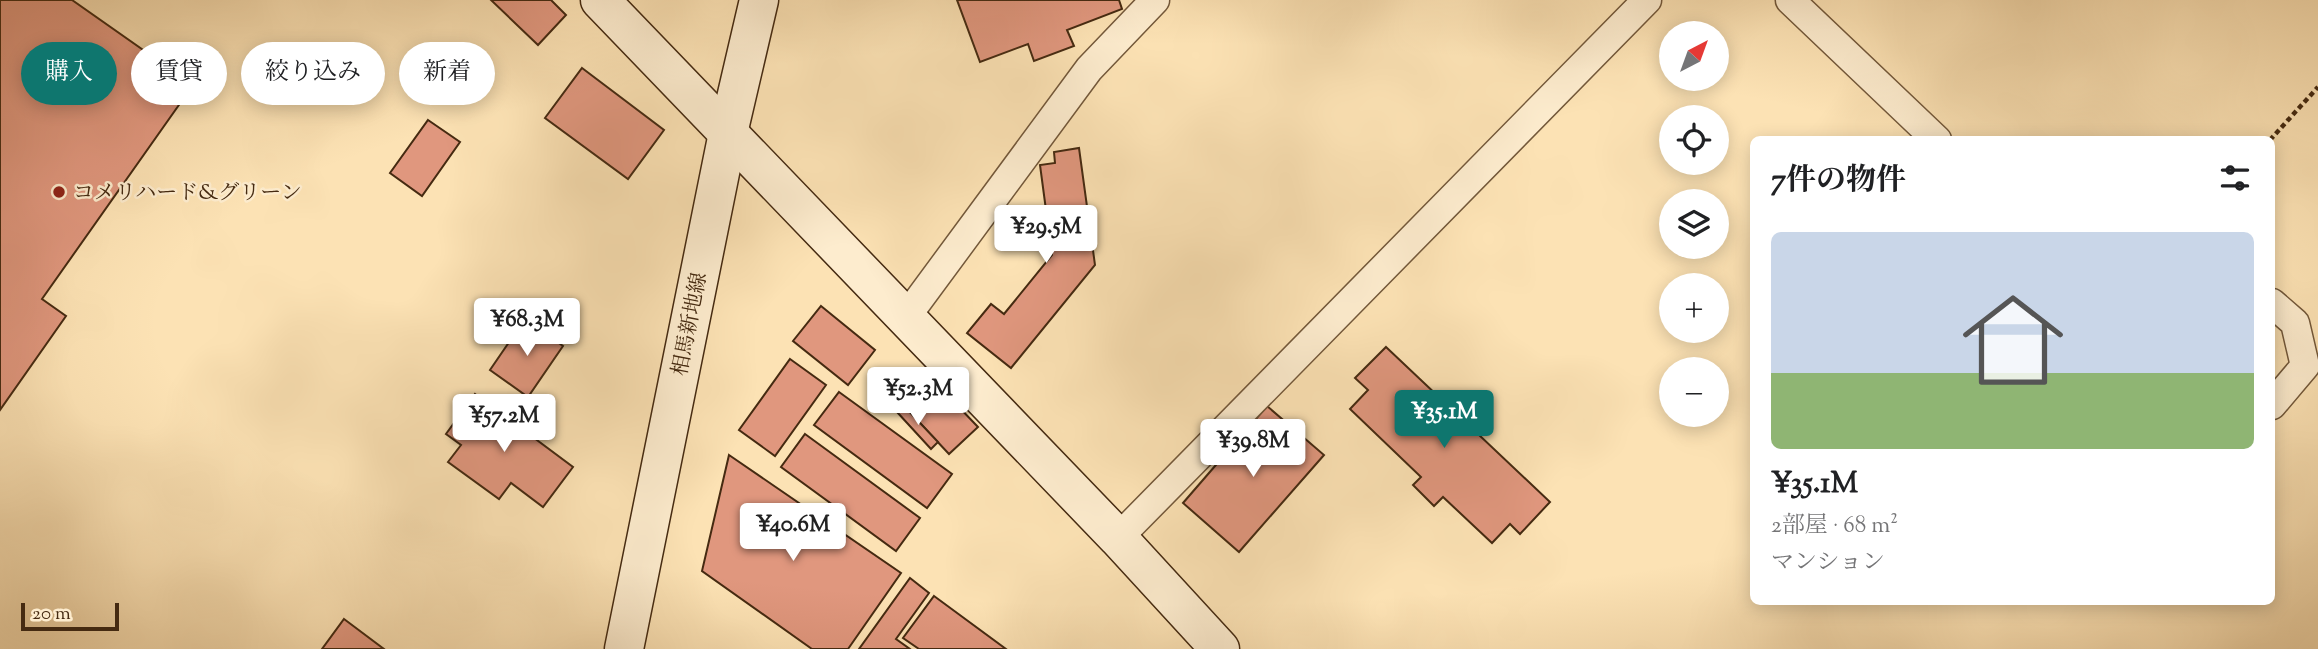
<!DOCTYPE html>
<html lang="ja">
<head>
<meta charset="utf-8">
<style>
  body { margin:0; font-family:"Sorts Mill Goudy","Noto Serif JP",serif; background:#f6f6f6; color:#202124; height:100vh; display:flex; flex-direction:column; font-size:26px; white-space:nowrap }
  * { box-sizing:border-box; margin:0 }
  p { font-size:23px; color:#757577 }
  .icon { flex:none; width:38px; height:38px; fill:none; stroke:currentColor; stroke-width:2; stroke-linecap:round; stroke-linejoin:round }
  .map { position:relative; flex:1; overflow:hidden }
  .sheet { position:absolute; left:1750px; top:136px; width:525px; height:469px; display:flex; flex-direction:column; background:#fff; border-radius:10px; box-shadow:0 4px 18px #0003 }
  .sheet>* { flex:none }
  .guide { position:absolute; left:21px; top:42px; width:665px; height:63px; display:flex; gap:14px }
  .needle { width:46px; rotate:41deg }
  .tools { position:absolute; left:1659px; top:21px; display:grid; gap:14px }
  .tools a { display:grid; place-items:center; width:70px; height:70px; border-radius:50%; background:#fff; box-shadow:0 4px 18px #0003; font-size:35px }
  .scale { position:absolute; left:21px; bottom:18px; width:98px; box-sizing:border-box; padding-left:7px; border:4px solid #452a11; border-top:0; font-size:19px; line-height:24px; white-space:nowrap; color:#452a11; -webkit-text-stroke:5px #fdecce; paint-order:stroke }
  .price { position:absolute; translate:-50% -60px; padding:0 16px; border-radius:7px; background:#fff; color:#222; font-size:23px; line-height:46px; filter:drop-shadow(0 2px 4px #0008) }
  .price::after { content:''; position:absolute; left:50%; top:42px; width:21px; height:16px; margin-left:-10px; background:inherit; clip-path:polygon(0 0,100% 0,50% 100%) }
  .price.current { background:#0f766e; color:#fff }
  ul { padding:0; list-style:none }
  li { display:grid; align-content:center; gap:14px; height:371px; padding:0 21px }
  li span { display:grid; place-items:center; height:217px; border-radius:10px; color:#555 }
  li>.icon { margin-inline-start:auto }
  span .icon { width:126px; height:126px; fill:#fffc; stroke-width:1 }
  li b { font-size:30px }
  h2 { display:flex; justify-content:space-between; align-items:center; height:84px; padding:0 21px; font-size:30px }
  .tag { padding:0 24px; border-radius:32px; background:#fff; box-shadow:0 4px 18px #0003; font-size:24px; line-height:63px }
  .tag.current { background:#0f766e; color:#fff }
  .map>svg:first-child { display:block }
</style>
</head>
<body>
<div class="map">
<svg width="2318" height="649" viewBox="0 0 2318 649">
  <rect width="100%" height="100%" fill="#fce2b4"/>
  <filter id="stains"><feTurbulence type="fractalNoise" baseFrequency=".00286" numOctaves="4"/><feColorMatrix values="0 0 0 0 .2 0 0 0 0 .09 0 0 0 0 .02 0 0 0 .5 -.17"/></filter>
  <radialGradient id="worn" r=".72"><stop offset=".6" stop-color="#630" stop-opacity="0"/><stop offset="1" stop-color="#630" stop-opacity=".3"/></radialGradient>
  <g fill="#e0977e" stroke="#452a11" stroke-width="2">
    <polygon points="0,0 72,0 193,85 42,299 66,316 0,410"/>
    <polygon points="491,0 551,0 566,15 538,45"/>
    <polygon points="957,0 1119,0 1122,9 1067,30 1074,46 1034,61 1028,44 980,62"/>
    <polygon points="582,68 664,130 628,179 545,118"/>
    <polygon points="428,120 460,142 422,196 390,173"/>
    <polygon points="1079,148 1095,265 1011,368 967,333 991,304 1004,314 1052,255 1040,165 1055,163 1054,152"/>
    <polygon points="821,306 875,350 848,385 793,341"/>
    <polygon points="525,319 563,346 528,397 490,370"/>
    <polygon points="1386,347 1550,502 1520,534 1510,524 1492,543 1443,497 1434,506 1413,485 1421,477 1350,409 1368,390 1355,378"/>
    <polygon points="790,359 826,385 775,456 739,430"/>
    <polygon points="932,379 978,427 949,454 904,406"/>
    <polygon points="839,392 952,474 927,508 814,425"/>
    <polygon points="475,394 573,467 543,507 511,483 499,499 448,462 461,445 446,434"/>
    <polygon points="904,406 938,442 931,449 897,412"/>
    <polygon points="1267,406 1324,455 1239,552 1183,503"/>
    <polygon points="805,434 920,518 896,551 781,467"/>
    <polygon points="729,455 901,573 848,649 812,649 702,571"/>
    <polygon points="910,578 929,593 896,639 910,649 859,649"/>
    <polygon points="934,596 1006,649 919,649 903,638"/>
    <polygon points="344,619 384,649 322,649"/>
  </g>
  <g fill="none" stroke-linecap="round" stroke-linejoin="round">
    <defs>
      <g id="street">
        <polyline points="1790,0 1937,140"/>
        <polyline points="2272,303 2295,323 2305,366 2272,405"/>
        <polyline points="906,317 1089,69 1155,0"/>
        <polyline points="1118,538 1647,0"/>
      </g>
      <g id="secondary">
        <polyline points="600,0 1118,538 1220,649"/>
        <polyline points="624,649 728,133 759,0"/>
      </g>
    </defs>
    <use href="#street" stroke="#73583a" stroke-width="31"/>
    <use href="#secondary" stroke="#452a11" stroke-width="41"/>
    <polyline stroke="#452a11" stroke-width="4.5" stroke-dasharray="5 3.5" stroke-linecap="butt" points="2270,140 2318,87"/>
    <use href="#street" stroke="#fdecce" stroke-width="28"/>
    <use href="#secondary" stroke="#fdecce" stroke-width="38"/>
  </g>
  <circle fill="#8f2418" stroke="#fdecce" stroke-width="2.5" cx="59" cy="192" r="7"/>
  <g text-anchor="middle" stroke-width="5" stroke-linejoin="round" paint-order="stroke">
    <g font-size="21" fill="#452a11" stroke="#fdecce" text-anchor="start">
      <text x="73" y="199">コメリハード&amp;グリーン</text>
    </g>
    <g font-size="21" fill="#452a11" stroke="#fdecce">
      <text transform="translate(689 324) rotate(-79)" y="7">相馬新地線</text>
    </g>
  </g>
  <rect width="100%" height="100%" filter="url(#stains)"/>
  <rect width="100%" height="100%" fill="url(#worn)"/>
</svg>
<div class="tools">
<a><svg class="needle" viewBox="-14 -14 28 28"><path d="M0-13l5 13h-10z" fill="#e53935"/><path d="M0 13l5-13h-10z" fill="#757577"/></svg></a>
<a><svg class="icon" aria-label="locate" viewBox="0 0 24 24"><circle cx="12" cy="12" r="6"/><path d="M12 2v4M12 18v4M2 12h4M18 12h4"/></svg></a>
<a><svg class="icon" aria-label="layers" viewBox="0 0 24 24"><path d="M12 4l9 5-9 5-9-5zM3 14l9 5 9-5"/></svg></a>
<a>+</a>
<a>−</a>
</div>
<div class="scale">20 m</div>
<b class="price" style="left:1046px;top:265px">¥29.5M</b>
<b class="price" style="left:527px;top:358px">¥68.3M</b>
<b class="price" style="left:918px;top:427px">¥52.3M</b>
<b class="price current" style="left:1444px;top:450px">¥35.1M</b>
<b class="price" style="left:504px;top:454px">¥57.2M</b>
<b class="price" style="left:1253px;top:479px">¥39.8M</b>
<b class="price" style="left:793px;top:563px">¥40.6M</b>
<div class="guide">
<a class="tag current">購入</a>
<a class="tag">賃貸</a>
<a class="tag">絞り込み</a>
<a class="tag">新着</a>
</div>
<section class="sheet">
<h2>7件の物件<svg class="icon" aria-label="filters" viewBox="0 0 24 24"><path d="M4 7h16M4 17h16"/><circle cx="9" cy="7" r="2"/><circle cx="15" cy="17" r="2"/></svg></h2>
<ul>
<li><span style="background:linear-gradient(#c9d6e8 65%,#8fb573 0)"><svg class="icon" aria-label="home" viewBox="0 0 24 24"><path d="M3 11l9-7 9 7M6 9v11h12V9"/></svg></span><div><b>¥35.1M</b><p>2部屋 · 68 m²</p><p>マンション</p></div></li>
</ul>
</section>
</div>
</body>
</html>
